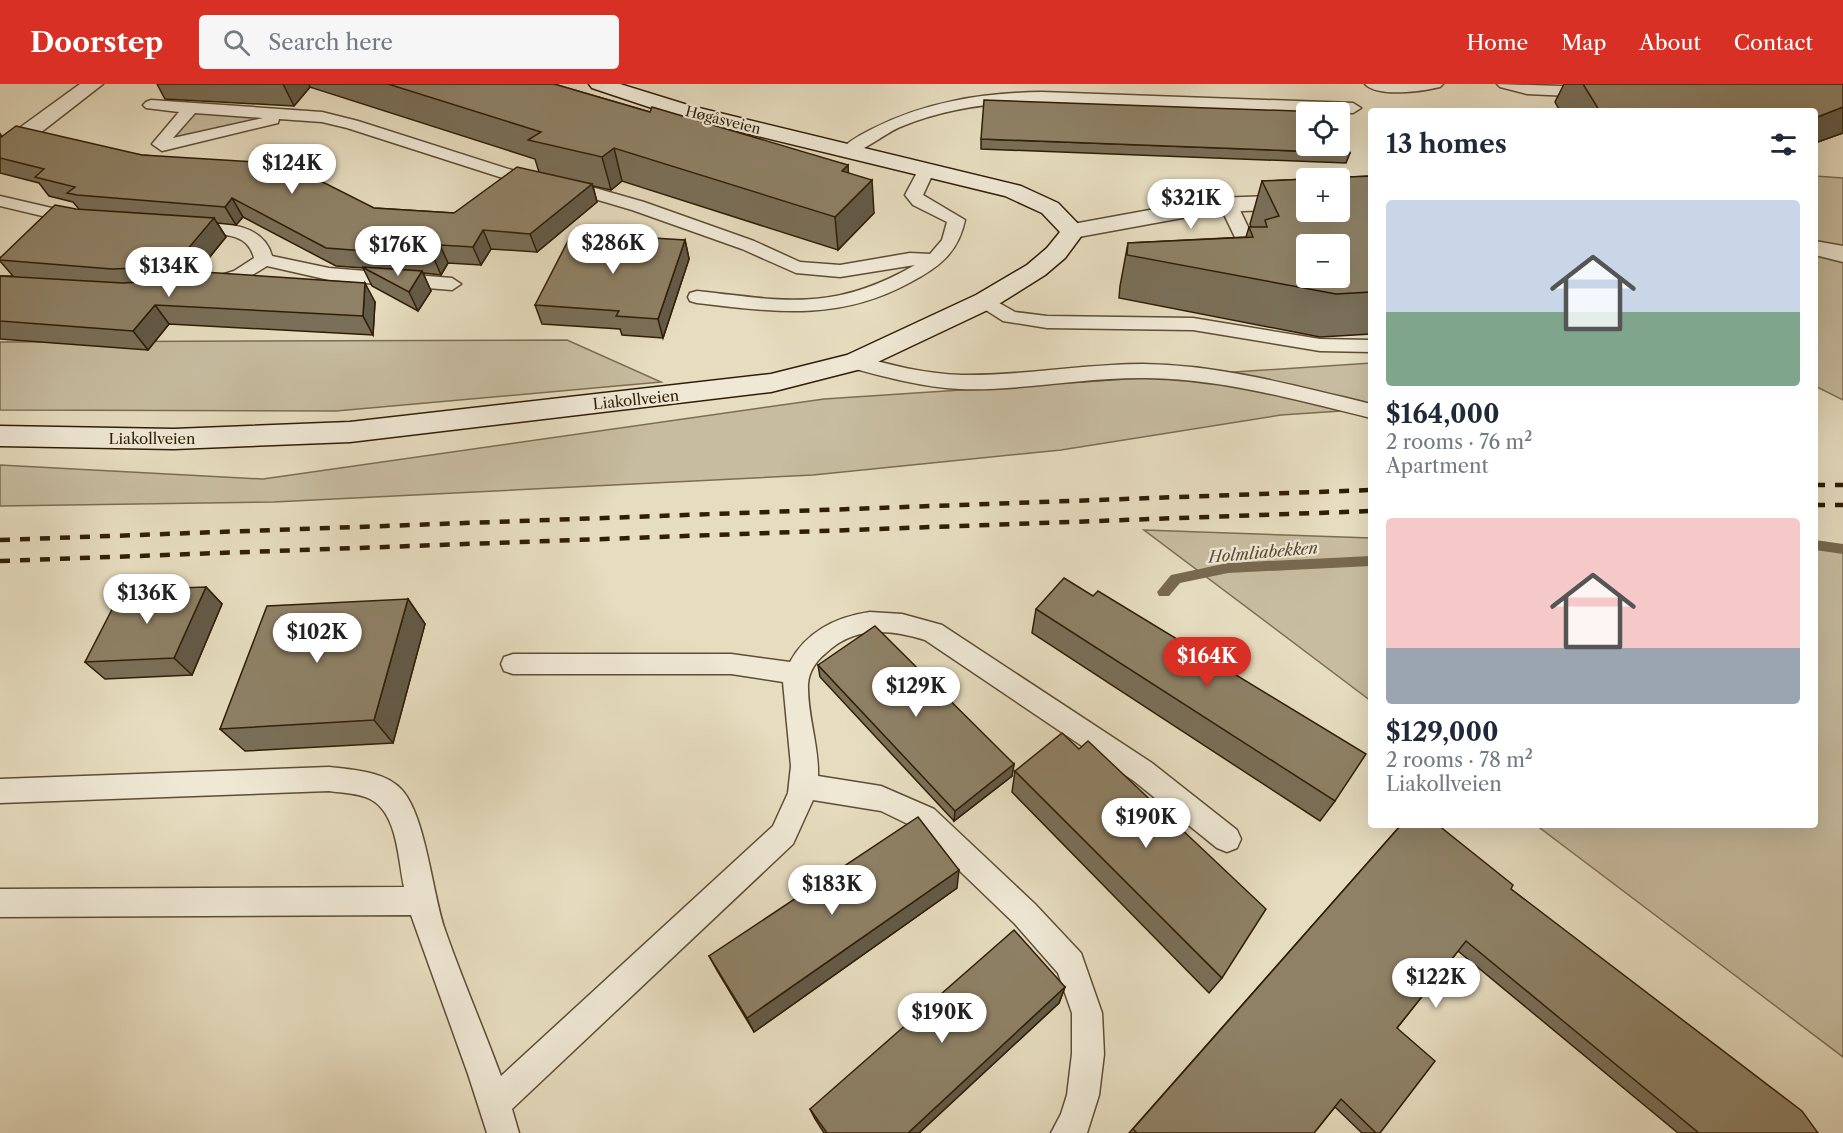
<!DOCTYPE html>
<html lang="en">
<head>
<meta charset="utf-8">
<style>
  body { margin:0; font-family:"Libre Caslon Text",serif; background:#f6f6f7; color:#1f2937; height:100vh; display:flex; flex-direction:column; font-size:22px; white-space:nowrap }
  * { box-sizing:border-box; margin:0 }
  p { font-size:20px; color:#747a83 }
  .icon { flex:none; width:33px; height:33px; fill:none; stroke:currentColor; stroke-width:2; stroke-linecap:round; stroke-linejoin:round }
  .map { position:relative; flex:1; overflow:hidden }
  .panel { position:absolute; left:1368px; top:24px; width:450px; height:720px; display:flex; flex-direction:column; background:#fff; border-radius:6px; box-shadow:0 6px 24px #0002 }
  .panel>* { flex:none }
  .buttons { position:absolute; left:1296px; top:18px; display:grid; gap:12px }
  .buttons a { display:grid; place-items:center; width:54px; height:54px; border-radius:6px; background:#fff; box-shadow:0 6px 24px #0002; font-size:30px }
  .price { position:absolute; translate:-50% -51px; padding:0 14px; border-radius:21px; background:#fff; color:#222; font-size:20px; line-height:39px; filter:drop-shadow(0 2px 3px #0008) }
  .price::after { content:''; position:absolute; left:50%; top:36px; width:18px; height:14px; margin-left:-9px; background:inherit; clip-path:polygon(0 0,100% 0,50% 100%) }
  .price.on { background:#d93025; color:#fff }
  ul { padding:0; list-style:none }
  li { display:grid; align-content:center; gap:12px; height:318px; padding:0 18px }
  li span { display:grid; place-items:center; height:186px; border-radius:6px; color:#555 }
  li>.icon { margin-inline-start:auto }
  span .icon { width:108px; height:108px; fill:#fffc; stroke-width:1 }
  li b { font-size:26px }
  h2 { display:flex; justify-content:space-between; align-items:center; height:72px; padding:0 18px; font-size:26px }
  header { display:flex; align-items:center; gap:36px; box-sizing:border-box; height:84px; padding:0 30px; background:#d93025; color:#fff }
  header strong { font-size:28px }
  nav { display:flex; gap:33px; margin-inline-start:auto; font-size:21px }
  .search { width:420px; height:54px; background:#f6f6f7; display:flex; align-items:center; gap:15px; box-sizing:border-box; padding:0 21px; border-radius:6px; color:#747a83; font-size:22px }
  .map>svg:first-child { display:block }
</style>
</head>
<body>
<header>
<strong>Doorstep</strong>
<div class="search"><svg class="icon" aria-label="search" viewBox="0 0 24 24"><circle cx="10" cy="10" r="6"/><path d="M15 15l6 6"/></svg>Search here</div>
<nav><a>Home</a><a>Map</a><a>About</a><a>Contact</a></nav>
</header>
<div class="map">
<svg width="1843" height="1049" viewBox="0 0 1843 1049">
  <rect width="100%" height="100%" fill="#e6dcbf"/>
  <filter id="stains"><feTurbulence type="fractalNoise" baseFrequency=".00333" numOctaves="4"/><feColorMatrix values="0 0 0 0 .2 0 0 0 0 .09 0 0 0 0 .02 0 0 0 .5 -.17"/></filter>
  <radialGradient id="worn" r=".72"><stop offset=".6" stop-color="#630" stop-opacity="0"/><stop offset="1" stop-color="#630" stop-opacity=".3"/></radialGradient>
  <g fill="#c7bca0" stroke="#7b6d53" stroke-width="1.5">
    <polygon points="193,28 267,34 180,57 170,53"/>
    <polygon points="1815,92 1843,94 1843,316 1815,302"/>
    <polygon points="567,256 661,298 336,327 0,326 0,258"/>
    <polygon points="1371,279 1371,325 1281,331 1061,366 813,391 274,418 0,422 0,381 263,395 824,315"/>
    <polygon points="1144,446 1371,454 1371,617"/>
    <polygon points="1815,461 1843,461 1843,973 1536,741 1815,741"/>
  </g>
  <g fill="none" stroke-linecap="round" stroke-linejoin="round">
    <g fill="#78694f" fill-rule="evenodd">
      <polygon points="1815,456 1843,460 1843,470 1815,466"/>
      <polygon points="1371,472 1371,482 1228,489 1180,499 1169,512 1159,512 1157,508 1171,491 1228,479"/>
    </g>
    <defs>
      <g id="lane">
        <path d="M1365,0h78l-3,3c-17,4 -62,11 -75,-3z"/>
        <polygon points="1497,0 1592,3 1600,8 1592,13 1527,10 1500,3"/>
        <path d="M1042,8l311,11 8,5 -8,5 -311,-11c-49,0 -96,6 -142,25 -15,6 -44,31 -58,27l-2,-3c7,-9 20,-16 30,-21 54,-28 112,-37 172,-38z"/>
        <path d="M151,16l171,12 36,9 160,51 56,10 70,20 110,39 46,21 40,3 70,-12 20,1 12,-14 5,-18 -34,-17 -8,-10 16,-30 6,-1 8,5 -12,26 42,25c-7,33 -26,47 -54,62 -73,40 -135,30 -214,21l-7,-2 -2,-4 2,-4 7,-2c89,10 136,21 218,-26l-75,12 -44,-4 -54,-24 -110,-39 -61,-18 -62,-12 -162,-52 -25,-6 -43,-3 -1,4 -116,28 -10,-7 27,-32 -33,-4 -3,-3 3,-3zM195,29l68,5 -90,20z"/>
        <polygon points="0,112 82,131 85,135 76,140 0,122"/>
        <polygon points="1228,115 1237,120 1262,172 1259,176 1253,177 1244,172 1219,120"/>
        <path d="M189,138c29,1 74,-1 83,34l57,12 123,10 9,6 -9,6 -123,-10 -62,-14 -21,13 -34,11 -9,-6 2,-4 29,-9 20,-13c-7,-32 -47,-21 -71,-27l-3,-4z"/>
        <polygon points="985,211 1015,228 1047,232 1193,234 1320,255 1371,256 1371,268 1320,267 1193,246 1047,244 1003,237 978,221 976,217 978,213"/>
        <path d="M855,271c35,10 70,19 107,20 61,1 121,-11 181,-11 78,1 153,22 228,40v14c-74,-18 -147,-39 -224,-40 -63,-1 -125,13 -187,11 -39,-2 -75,-12 -112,-22l-3,-5 3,-5z"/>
        <path d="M870,528l32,2 40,11 210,138 85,67 4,9 -4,9 -10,4 -10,-4 -83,-67 -209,-141c-35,-11 -71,-14 -99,13 -10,8 -17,18 -18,31 -1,31 11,61 10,92l63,10 53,23 101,95 46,49 21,60 2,41 -5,41 -12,38h-36l10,-19 6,-19 5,-41v-41l-14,-40 -43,-49 -101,-97 -33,-16 -68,-11 -20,44 -281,265 7,24h-32l-19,-59 -57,-159 -411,2v-28l404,-2c-6,-27 -6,-74 -34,-88 -12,-6 -28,-6 -41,-8l-329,12v-24l329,-12c24,3 56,4 73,23 24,27 30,103 43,140 17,49 38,97 56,146l272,-250 15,-33 3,-27 -8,-84 -52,-8h-218l-9,-3 -3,-7 3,-7 9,-3h218l59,8c17,-31 46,-45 80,-50z"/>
      </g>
      <g id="street">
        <polygon points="80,0 103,0 8,74 0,76 0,58"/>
        <polygon points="1306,111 1306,125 1215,128 1073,154 1064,152 1061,147 1064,142 1073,140 1215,114"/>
        <polygon points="1815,157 1843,162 1843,178 1815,171"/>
      </g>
      <polygon id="secondary" points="589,0 620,0 691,22 1021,102 1058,119 1085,147 1065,174 1045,191 994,223 865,284 771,308 350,358 174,365 0,362 0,342 174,345 350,338 771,290 847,271 976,211 1027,181 1047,164 1060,148 1042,129 1005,112 676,32 592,4"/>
    </defs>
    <use href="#lane" stroke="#5d4e34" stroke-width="3"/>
    <use href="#street" stroke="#5d4e34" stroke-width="3"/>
    <use href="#secondary" stroke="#2f1e06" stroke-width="3"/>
    <use href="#lane" fill="#efe8d5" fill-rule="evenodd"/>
    <use href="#street" fill="#efe8d5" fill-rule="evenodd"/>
    <use href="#secondary" fill="#efe8d5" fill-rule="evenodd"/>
    <g stroke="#2f1e06" stroke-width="4.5" stroke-dasharray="10 10" stroke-linecap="butt">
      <polyline points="1815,401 1843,401"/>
      <polyline points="1815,421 1843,421"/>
      <polyline points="0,456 1371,406"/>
      <polyline points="0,477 1371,427"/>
    </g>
  </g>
  <g fill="#7a6f58" stroke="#2f1e06" stroke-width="1.5">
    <polygon points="157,0 554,0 650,28 848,81 848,89 874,129 838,166 622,97 611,106 593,102 597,118 537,168 491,165 481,181 448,179 441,191 423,189 431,207 418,227 372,202 363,184 336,182 243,133 236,141 217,139 226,153 197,189 375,218 373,251 169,240 148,266 0,255 0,192 13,192 0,177 0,174 79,125 73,118 49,112 39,99 0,89 0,49 2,53 142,71 260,82 374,124 454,129 539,88 535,75 310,3 294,22 165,15"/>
    <polygon points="1564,0 1843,0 1843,49 1815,59 1815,27 1560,27 1555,18"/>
    <polygon points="981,55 1350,69 1346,79 981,65"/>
    <polygon points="1371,92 1371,250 1320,253 1119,214 1120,202 1128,159 1246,153 1249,143 1251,143 1250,140 1262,97"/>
    <polygon points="685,156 689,175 663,254 622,251 620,245 542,240 535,221"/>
    <polygon points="206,503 222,520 192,591 105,595 85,578"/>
    <polygon points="1093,512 1335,717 1320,737 1032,549 1036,525"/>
    <polygon points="408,515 425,540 393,659 245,667 220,645"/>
    <polygon points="818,581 1014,680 1012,692 954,737 820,593"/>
    <polygon points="1015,687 1222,894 1209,909 1012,708"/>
    <polygon points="1401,741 1511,805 1818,1049 1678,1049 1458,867 1397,944 1380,1049 1362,1049 1335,1023 1314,1049 1129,1049"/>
    <polygon points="957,804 754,948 718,888 709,872"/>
    <polygon points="1065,903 1059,919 919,1049 824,1049 815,1035 810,1025"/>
  </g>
  <g fill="#635a47" stroke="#2f1e06" stroke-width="1.5">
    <polygon points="283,0 309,0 310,3 294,22"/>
    <polygon points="1843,23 1843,49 1815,59 1815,34"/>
    <polygon points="614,64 622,97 611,106 602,73"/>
    <polygon points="848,81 850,115 842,87"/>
    <polygon points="872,96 874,129 838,166 835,133"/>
    <polygon points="592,100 597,118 537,168 530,150"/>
    <polygon points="232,114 243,133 236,141 225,123"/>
    <polygon points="214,134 226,153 188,199 176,202 163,183"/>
    <polygon points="483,146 491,165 481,181 473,163"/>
    <polygon points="685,156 689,175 663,254 658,235"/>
    <polygon points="440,161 448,179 441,191 433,172"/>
    <polygon points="422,187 431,207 418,227 409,208"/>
    <polygon points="365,199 375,218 373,251 363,232"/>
    <polygon points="155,221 169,240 148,266 133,247"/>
    <polygon points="206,503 222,520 192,591 174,574"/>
    <polygon points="408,515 425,540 393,659 374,636"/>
    <polygon points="1014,680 1012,692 954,737 955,727"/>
    <polygon points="959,786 957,804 754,948 747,934"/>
    <polygon points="1065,903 1059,919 919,1049 908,1049"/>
  </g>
  <g fill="#8e8166" stroke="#2f1e06" stroke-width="1.5" fill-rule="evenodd">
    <polygon points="388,0 554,0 650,28 652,23 848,81 842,87 872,96 835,133 614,64 602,73 528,56 541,48"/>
    <polygon points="1583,0 1843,0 1843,23 1815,34 1815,27 1599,26"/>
    <polygon points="984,16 1323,28 1306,28 1306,62 1340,62 1340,37 1350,69 981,55"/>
    <polygon points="16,42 142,71 258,78 255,81 295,84 374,124 454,129 517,83 592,100 530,150 483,146 473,163 440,161 433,172 326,164 232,114 225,123 77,111 67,109 75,103 35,93 44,85 0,74 0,54"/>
    <path d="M1371,92v116l-35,2 -209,-39 1,-12 125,-6 -4,-10h18l-2,-7 14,-4 -17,-35 44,-2v33h34v-34h-16zM1306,160h34v34h-34z"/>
    <polygon points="55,121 76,125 214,134 175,180 163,183 112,185 0,176 0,174"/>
    <polygon points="572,149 685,156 658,235 616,232 619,227 535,221"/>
    <polygon points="362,183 422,187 409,208"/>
    <polygon points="203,188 365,199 363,232 155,221 133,247 0,237 0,192 123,199 157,197"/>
    <polygon points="1064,494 1093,512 1098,507 1366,670 1335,717 1036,525"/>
    <polygon points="206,503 174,574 85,578 122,506"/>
    <polygon points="408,515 374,636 220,645 267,522"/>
    <polygon points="875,542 1014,680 955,727 818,581"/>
    <polygon points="1062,649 1079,665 1088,657 1266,825 1222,894 1015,687"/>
    <polygon points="918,733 959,786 747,934 709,872"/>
    <polygon points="1401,741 1438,741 1513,801 1511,805 1802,1027 1818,1049 1699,1049 1466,857 1397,944 1435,977 1380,1049 1376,1049 1341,1015 1314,1049 1137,1049 1133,1045"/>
    <polygon points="1014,846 1065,903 908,1049 827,1049 810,1025"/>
  </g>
  <g text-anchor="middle" stroke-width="4.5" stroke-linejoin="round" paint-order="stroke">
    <g font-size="14" fill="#2f1e06" stroke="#efe8d5">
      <text transform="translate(723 36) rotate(14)" y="5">Høgåsveien</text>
    </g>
    <g font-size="15" fill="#2f1e06" stroke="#efe8d5">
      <text transform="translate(636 316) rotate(-6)" y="5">Liakollveien</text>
      <text x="152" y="360">Liakollveien</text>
    </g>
    <g font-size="16" font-style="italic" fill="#594a31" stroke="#efe8d5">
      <text transform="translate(1263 468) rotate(-5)" y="6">Holmliabekken</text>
    </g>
  </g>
  <rect width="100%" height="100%" filter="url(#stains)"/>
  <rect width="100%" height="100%" fill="url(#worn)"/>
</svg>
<div class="buttons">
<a><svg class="icon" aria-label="locate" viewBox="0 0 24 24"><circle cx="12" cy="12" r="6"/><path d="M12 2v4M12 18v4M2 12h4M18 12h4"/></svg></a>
<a>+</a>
<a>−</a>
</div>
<b class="price" style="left:292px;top:111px">$124K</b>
<b class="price" style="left:1191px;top:146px">$321K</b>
<b class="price" style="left:613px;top:191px">$286K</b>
<b class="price" style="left:398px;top:193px">$176K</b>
<b class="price" style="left:169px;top:214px">$134K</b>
<b class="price" style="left:147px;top:541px">$136K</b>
<b class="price" style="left:317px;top:580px">$102K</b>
<b class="price on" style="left:1207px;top:604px">$164K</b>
<b class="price" style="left:916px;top:634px">$129K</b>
<b class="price" style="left:1146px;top:765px">$190K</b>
<b class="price" style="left:832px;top:832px">$183K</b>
<b class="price" style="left:1436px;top:925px">$122K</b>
<b class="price" style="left:942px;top:960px">$190K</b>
<section class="panel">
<h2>13 homes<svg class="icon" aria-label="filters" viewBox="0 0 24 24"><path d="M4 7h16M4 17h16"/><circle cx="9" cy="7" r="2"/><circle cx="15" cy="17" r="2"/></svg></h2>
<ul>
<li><span style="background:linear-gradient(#c9d6e8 60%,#7fa58c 0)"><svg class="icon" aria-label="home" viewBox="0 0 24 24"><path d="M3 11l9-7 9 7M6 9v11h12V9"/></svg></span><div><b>$164,000</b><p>2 rooms · 76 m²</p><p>Apartment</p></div></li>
<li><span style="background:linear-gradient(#f6c9c9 70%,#9aa5b1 0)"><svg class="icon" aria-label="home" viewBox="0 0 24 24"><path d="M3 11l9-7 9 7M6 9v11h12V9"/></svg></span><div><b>$129,000</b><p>2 rooms · 78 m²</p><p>Liakollveien</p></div></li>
</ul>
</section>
</div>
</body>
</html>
